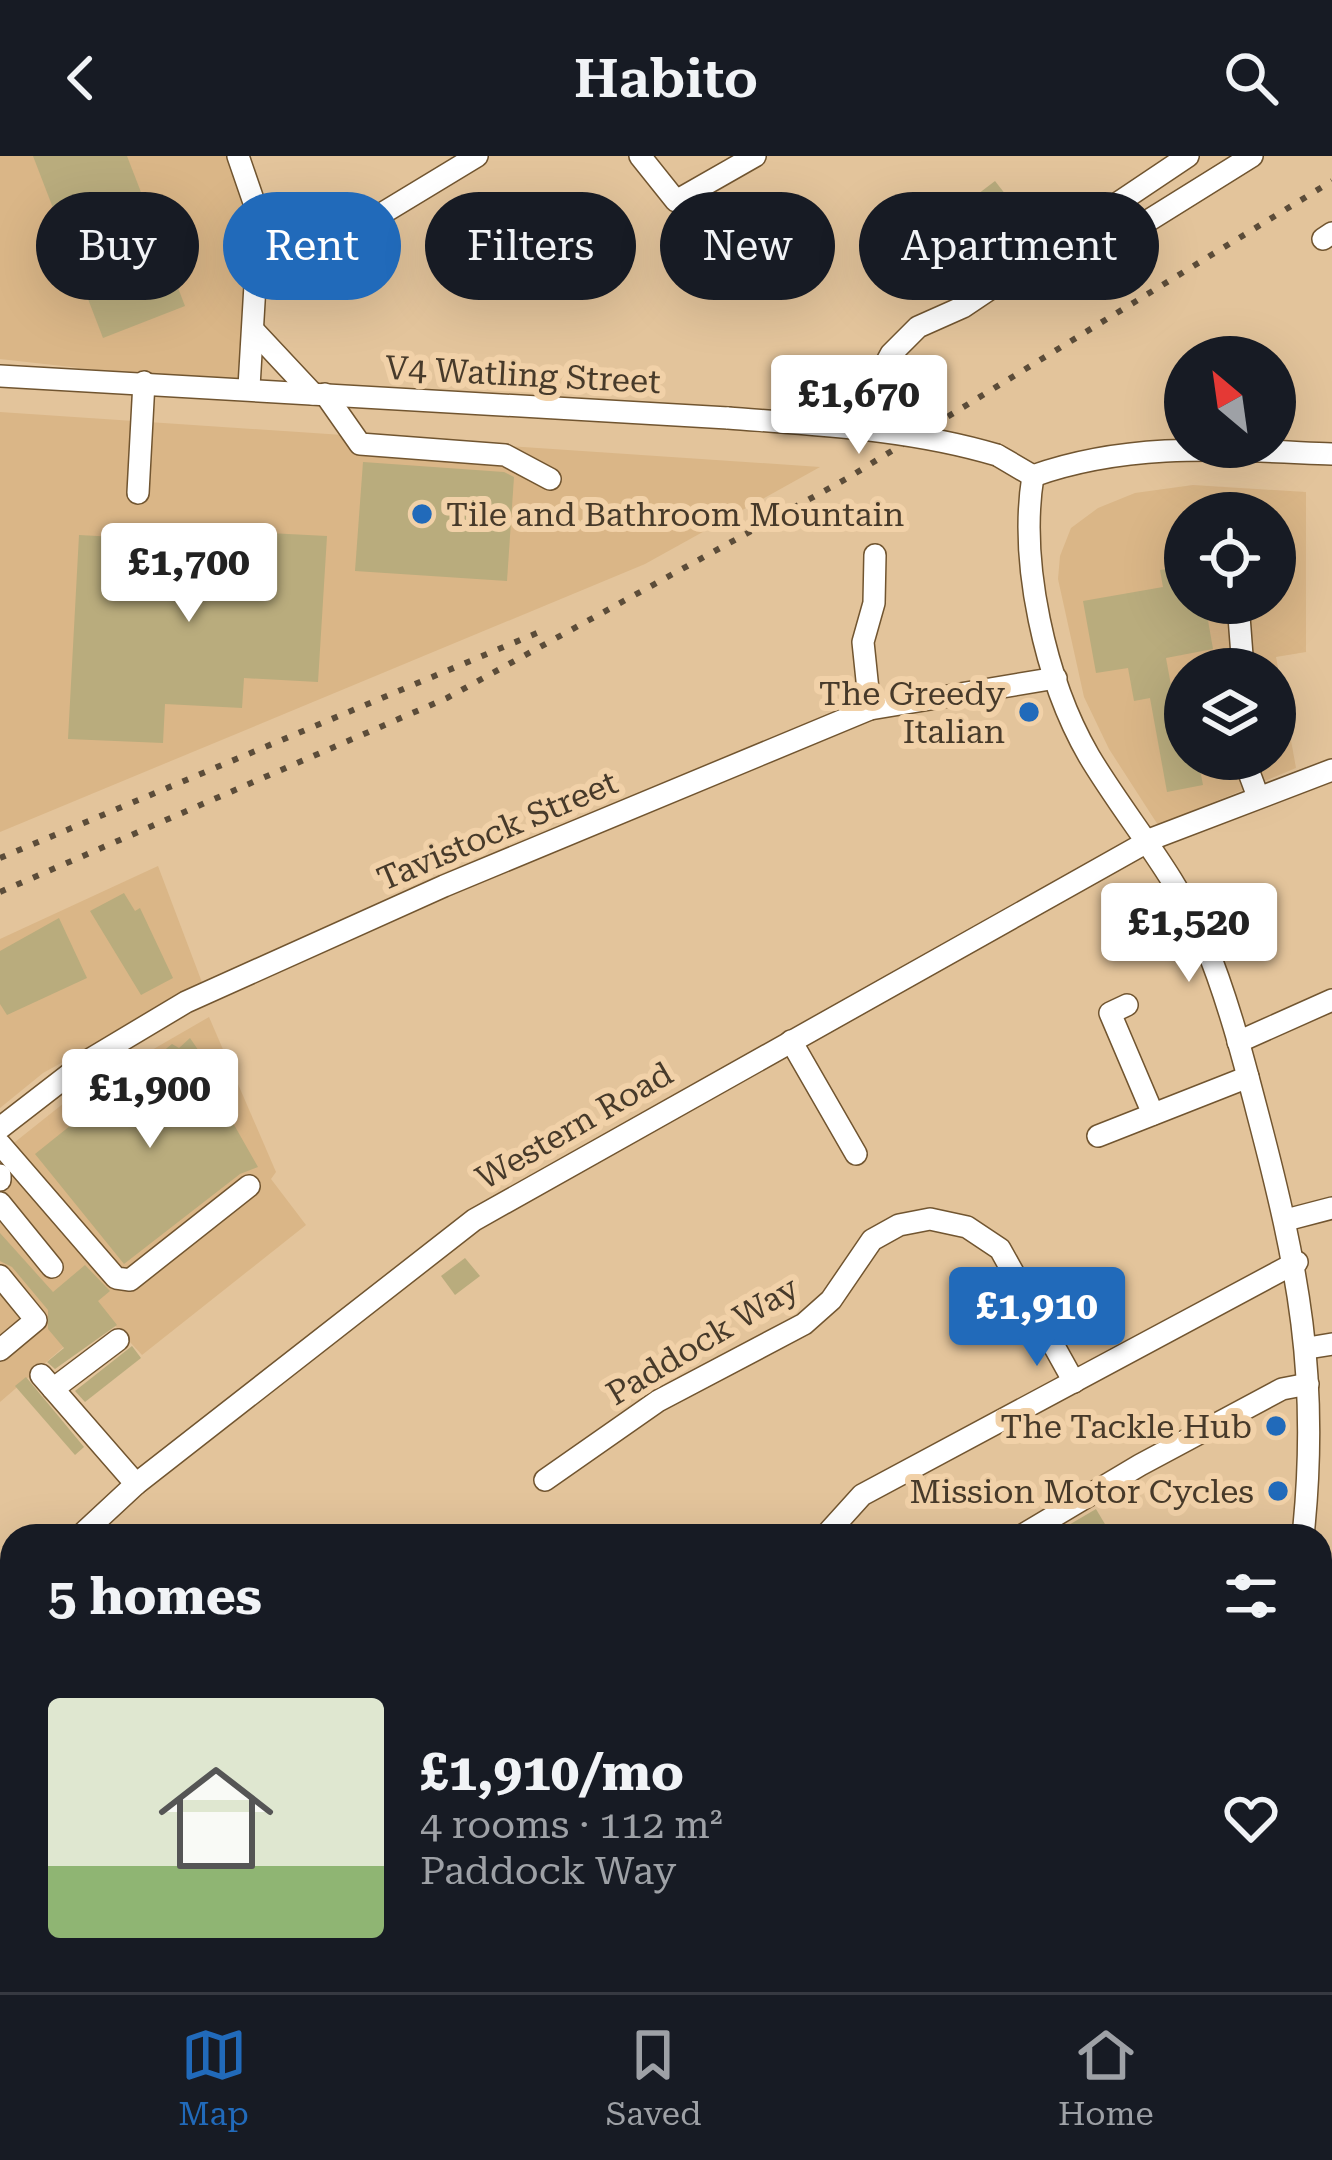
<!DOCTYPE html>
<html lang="en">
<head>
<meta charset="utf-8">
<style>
  body { margin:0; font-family:"Roboto Serif",serif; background:#20242c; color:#f1f3f6; height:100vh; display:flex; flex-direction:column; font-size:45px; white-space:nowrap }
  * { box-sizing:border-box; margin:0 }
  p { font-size:39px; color:#9ea1a6 }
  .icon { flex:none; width:66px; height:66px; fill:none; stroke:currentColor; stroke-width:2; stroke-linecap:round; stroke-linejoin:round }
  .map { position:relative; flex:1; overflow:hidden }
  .drawer { position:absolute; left:0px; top:1368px; width:1332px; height:468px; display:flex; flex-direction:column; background:#171b24; border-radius:36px 36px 0 0; box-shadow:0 12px 48px #0002 }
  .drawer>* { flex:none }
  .hud { position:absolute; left:36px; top:36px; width:1260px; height:108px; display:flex; gap:24px }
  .needle { width:78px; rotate:331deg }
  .fabs { position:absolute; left:1164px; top:180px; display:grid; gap:24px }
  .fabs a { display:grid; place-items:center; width:132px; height:132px; border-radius:50%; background:#171b24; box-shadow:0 12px 48px #0002; font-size:60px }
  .price { position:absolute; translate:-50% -102px; padding:0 27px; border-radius:12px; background:#fff; color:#222; font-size:39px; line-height:78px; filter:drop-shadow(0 3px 6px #0008) }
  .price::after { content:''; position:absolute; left:50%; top:72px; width:36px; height:27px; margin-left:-18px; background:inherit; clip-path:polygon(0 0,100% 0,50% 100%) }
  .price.selected { background:#216aba; color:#fff }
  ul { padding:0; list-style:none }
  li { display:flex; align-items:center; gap:36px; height:300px; padding:0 48px }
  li+li { border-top:3px solid #363941 }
  li span { display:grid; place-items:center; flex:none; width:336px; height:240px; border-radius:12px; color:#555 }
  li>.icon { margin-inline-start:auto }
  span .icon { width:144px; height:144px; fill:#fffc; stroke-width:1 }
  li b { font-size:51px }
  h2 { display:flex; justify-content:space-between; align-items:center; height:144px; padding:0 48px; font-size:51px }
  .pill { padding:0 42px; border-radius:54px; background:#171b24; box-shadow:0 12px 48px #0002; font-size:42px; line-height:108px }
  .pill.selected { background:#216aba; color:#fff }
  header { display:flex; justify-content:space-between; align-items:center; height:156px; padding:0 48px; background:#171b24; font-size:54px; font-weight:600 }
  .tabs { display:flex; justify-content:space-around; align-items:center; height:168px; border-top:3px solid #363941; background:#171b24; font-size:33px; color:#9ea1a6 }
  .tabs a { display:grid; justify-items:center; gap:6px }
  .tabs .selected { color:#216aba }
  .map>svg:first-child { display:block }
</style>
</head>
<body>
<header><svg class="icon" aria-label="back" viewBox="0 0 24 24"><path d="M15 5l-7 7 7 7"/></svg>Habito<svg class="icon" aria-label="search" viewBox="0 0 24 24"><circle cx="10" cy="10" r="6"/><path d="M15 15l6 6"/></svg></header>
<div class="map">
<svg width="1332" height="1836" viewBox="0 0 1332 1836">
  <rect width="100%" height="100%" fill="#e3c49b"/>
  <g fill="#dab687" fill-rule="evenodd">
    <polygon points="0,0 249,0 249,231 0,203"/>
    <polygon points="0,256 820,311 645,408 0,676"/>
    <path d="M1193,329l113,7v160l-30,5 20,111 -138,57 -49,-76 -25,-52 -26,-118 2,-23 11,-28 27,-20 37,-15zM1185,357h90v90h-90zM1185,513h90v90h-90z"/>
    <polygon points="158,710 203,829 43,917 0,952 0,783"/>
    <polygon points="209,861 276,1016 271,1023 306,1069 142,1199 103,1157 0,1246 0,998 74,939"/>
    <polygon points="1320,1814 1332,1836 876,1836 891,1824 1320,1824"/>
  </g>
  <g fill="#b9ac7d">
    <polygon points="33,0 127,0 185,150 103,182"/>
    <polygon points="995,25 1035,76 1014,92 974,41"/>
    <polygon points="363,306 504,316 514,321 507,425 355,415"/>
    <polygon points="174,372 327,380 318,526 244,522 242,552 165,548 163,587 68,583 79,379 169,384"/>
    <polygon points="1185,410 1185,447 1205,447 1213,493 1166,502 1174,546 1185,544 1185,603 1198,603 1203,629 1167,636 1150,542 1134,545 1128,512 1096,517 1083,445 1163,431 1160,414"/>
    <polygon points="124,737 135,755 140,752 173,822 141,839 90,755"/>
    <polygon points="59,762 87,822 7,859 0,848 0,795"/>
    <polygon points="190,882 224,932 216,937 258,1011 240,1018 124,1108 35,998 172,888 179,892"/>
    <polygon points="0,1077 53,1136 85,1109 110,1135 98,1145 117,1169 55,1213 47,1206 64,1192 48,1173 48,1154 12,1111 0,1105"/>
    <polygon points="465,1102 480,1120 455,1139 441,1120"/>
    <polygon points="132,1190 141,1202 85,1246 75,1235"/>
    <polygon points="26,1221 84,1291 75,1299 15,1230"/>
    <polygon points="1096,1353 1112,1380 1050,1380"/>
  </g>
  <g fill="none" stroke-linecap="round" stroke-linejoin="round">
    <defs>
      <g id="minor">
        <polyline points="238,0 259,61 249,231"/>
        <polyline points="640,0 676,45 755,0"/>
        <polyline points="1143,68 1252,0"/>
        <polyline points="1323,83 1332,77"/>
        <polyline points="259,124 307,103 477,0"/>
        <polyline points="255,176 313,238"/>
        <polyline points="0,220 728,262"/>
        <polyline points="325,238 360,288 505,299 550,323"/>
        <polyline points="852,271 891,198 918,171 963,151 1188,0"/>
        <polyline points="997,299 1033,320"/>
        <path d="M1033,320c-14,86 12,204 56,280 37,62 86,117 115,185 23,55 39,116 54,174 40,152 62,262 45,421"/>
        <path d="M1033,320c98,-35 197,-26 299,-22"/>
        <polyline points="138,337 144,226"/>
        <polyline points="1238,447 1243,513"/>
        <polyline points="870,553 863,486 874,447 875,399"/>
        <polyline points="1244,603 1257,638"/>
        <polyline points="1127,849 1110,857 1153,958"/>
        <polyline points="791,885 856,998"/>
        <polyline points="1238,886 1332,844"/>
        <polyline points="0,972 84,907 186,846 444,730 870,553 1056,522"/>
        <polyline points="1098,980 1248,921"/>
        <polyline points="0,988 116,1122 130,1124 249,1030"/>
        <polyline points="0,1019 0,1024"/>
        <polyline points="0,1047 52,1111"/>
        <polyline points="1286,1064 1332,1052"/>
        <polyline points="0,1120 36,1164 0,1194"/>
        <polyline points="1308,1192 1332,1188"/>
        <polyline points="41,1219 136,1328"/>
        <polyline points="53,1233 118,1184"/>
        <polyline points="545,1324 658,1245 804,1168 831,1144 872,1084 899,1069 930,1063 967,1071 1000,1093 1074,1226"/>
        <polyline points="80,1380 136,1328 474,1064 1154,682 1332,614"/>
        <polyline points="825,1380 862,1339 1297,1106"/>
        <polyline points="1021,1380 1140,1309 1282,1233 1308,1228"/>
        <polyline points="0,1453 12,1442"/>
        <polyline points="1320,1530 1332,1531"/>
        <polyline points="0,1626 12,1639"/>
        <polyline points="1320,1674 1332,1694"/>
        <polyline points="0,1728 12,1716"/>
        <polyline points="96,1824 108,1836"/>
        <polyline points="220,1824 232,1836"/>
        <polyline points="121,1836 133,1824"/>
        <polyline points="301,1836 314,1824"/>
        <polyline points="832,1836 845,1824"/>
      </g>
    </defs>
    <use href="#minor" stroke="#715530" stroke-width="24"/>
    <use href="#minor" stroke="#fff" stroke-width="21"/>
    <g stroke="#5b4c39" stroke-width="6" stroke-dasharray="6 12" stroke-linecap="butt">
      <polyline points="0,702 537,477"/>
      <polyline points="0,736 447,542 846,323 1332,25"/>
    </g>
    <defs>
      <path id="minor-bridge" d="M728,262c91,7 182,11 269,37"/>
    </defs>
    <use href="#minor-bridge" stroke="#715530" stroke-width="24" stroke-linecap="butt"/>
    <use href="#minor-bridge" stroke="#fff" stroke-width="21"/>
  </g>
  <g fill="#216aba" stroke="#f1d1a8" stroke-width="4.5">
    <circle cx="422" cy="358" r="12"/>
    <circle cx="1029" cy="556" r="12"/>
    <circle cx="1276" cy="1270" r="12"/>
    <circle cx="1278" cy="1335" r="12"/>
  </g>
  <g text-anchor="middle" stroke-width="12" stroke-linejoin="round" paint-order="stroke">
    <g font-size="33" fill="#473a2a" stroke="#f1d1a8">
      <text transform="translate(523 218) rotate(3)" y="12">V4 Watling Street</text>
      <text transform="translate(497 674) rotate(-23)" y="12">Tavistock Street</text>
      <text transform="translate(574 969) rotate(-30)" y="12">Western Road</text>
      <text transform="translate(702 1184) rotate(-31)" y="12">Paddock Way</text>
    </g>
    <g font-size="33" fill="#473a2a" stroke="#f1d1a8" text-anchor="end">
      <text x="446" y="370" text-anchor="start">Tile and Bathroom Mountain</text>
      <text x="1005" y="549">The Greedy<tspan x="1005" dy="38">Italian</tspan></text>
      <text x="1252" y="1282">The Tackle Hub</text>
      <text x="1254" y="1347">Mission Motor Cycles</text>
    </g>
  </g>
</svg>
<div class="fabs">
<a><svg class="needle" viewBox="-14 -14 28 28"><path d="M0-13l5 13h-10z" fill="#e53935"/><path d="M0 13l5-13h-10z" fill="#9ea1a6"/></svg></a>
<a><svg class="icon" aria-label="locate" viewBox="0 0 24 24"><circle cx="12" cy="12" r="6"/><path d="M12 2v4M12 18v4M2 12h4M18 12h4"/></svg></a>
<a><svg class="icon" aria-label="layers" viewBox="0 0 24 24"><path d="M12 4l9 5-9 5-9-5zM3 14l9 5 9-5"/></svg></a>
</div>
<b class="price" style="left:859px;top:301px">£1,670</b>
<b class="price" style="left:189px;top:469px">£1,700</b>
<b class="price" style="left:1189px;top:829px">£1,520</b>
<b class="price" style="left:150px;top:995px">£1,900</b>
<b class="price selected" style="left:1037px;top:1213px">£1,910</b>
<div class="hud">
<a class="pill">Buy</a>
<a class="pill selected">Rent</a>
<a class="pill">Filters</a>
<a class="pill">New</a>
<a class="pill">Apartment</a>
</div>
<section class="drawer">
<h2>5 homes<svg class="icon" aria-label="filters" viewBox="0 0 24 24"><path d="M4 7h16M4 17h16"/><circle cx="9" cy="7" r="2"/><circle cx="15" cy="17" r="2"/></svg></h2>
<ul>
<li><span style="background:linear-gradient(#dfe7d0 70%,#8fb573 0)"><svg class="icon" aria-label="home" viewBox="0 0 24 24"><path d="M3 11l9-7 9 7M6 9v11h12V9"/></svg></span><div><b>£1,910/mo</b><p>4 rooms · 112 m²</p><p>Paddock Way</p></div><svg class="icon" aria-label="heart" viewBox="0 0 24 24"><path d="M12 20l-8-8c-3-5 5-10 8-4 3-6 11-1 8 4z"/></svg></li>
</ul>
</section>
</div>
<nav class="tabs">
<a class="selected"><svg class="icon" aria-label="map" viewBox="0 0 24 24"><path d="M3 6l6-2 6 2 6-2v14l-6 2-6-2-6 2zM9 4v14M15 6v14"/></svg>Map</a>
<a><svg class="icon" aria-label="saved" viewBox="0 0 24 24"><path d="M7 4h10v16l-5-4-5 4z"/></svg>Saved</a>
<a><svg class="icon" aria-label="home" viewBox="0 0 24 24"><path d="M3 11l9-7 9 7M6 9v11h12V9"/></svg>Home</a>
</nav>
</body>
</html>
